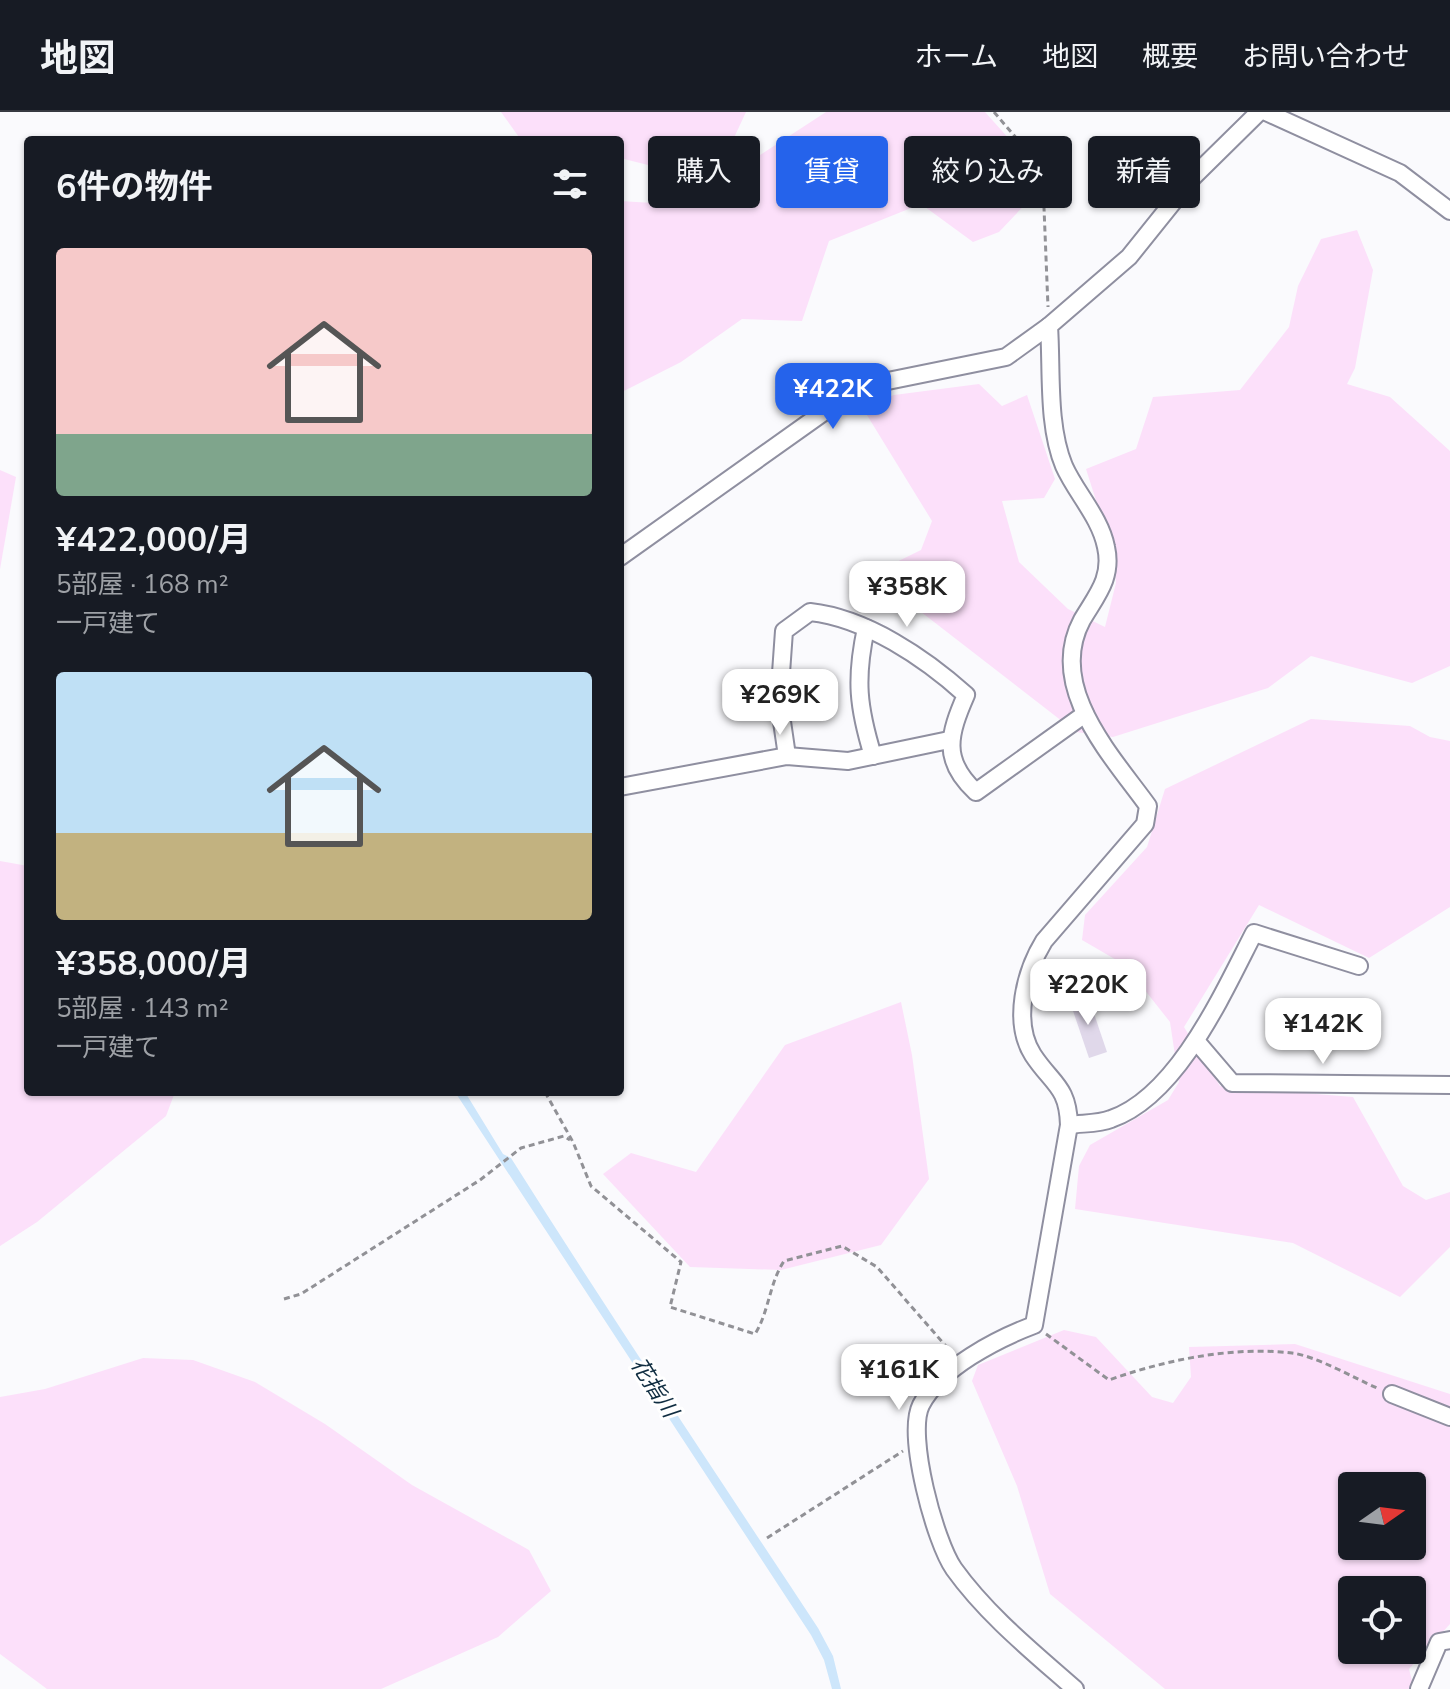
<!DOCTYPE html>
<html lang="ja">
<head>
<meta charset="utf-8">
<style>
  body { margin:0; font-family:"Nunito Sans","Noto Sans JP",sans-serif; background:#20242c; color:#f1f3f6; height:100vh; display:flex; flex-direction:column; font-size:30px; white-space:nowrap }
  * { box-sizing:border-box; margin:0 }
  p { font-size:26px; color:#9ea1a6 }
  .icon { flex:none; width:44px; height:44px; fill:none; stroke:currentColor; stroke-width:2; stroke-linecap:round; stroke-linejoin:round }
  .map { position:relative; flex:1; overflow:hidden }
  .sheet { position:absolute; left:24px; top:24px; width:600px; height:960px; display:flex; flex-direction:column; background:#171b24; border-radius:8px; box-shadow:0 2px 6px #0004 }
  .sheet>* { flex:none }
  .hud { position:absolute; left:648px; top:24px; width:682px; height:72px; display:flex; gap:16px }
  .needle { width:52px; rotate:76deg }
  .fabs { position:absolute; left:1338px; top:1360px; display:grid; gap:16px }
  .fabs a { display:grid; place-items:center; width:88px; height:88px; border-radius:8px; background:#171b24; box-shadow:0 2px 6px #0004; font-size:40px }
  .price { position:absolute; translate:-50% -68px; padding:0 18px; border-radius:16px; background:#fff; color:#222; font-size:26px; line-height:52px; filter:drop-shadow(0 2px 4px #0008) }
  .price::after { content:''; position:absolute; left:50%; top:48px; width:24px; height:18px; margin-left:-12px; background:inherit; clip-path:polygon(0 0,100% 0,50% 100%) }
  .price.active { background:#2563eb; color:#fff }
  ul { padding:0; list-style:none }
  li { display:grid; align-content:center; gap:16px; height:424px; padding:0 32px }
  li span { display:grid; place-items:center; height:248px; border-radius:8px; color:#555 }
  li>.icon { margin-inline-start:auto }
  span .icon { width:144px; height:144px; fill:#fffc; stroke-width:1 }
  li b { font-size:34px }
  h2 { display:flex; justify-content:space-between; align-items:center; height:96px; padding:0 32px; font-size:34px }
  .chip { padding:0 28px; border-radius:8px; background:#171b24; box-shadow:0 2px 6px #0004; font-size:28px; line-height:72px }
  .chip.active { background:#2563eb; color:#fff }
  header { display:flex; align-items:center; gap:48px; box-sizing:border-box; height:112px; padding:0 40px; background:#171b24; border-bottom:2px solid #363941 }
  header strong { font-size:38px }
  nav { display:flex; gap:44px; margin-inline-start:auto; font-size:28px }
  .map>svg:first-child { display:block }
</style>
</head>
<body>
<header>
<strong>地図</strong>
<nav><a>ホーム</a><a>地図</a><a>概要</a><a>お問い合わせ</a></nav>
</header>
<div class="map">
<svg width="1450" height="1577" viewBox="0 0 1450 1577">
  <rect width="100%" height="100%" fill="#fafafd"/>
  <g fill="#fce0fa" fill-rule="evenodd">
    <polygon points="501,0 746,0 732,30 760,43 826,0 985,0 1028,48 1033,84 999,120 973,130 921,92 829,129 802,209 742,207 681,250 620,281 620,89 735,96 744,77 620,46 620,28 521,28"/>
    <polygon points="1357,118 1373,158 1355,256 1347,272 1390,285 1450,339 1450,554 1412,571 1311,544 1268,576 1113,625 1076,620 872,462 921,438 932,409 862,295 894,283 979,272 1002,294 1027,283 1055,367 1044,386 1002,389 1019,450 1068,497 1105,515 1116,471 1114,445 1086,357 1136,337 1153,285 1240,278 1289,215 1298,174 1321,127"/>
    <polygon points="0,358 16,365 0,457"/>
    <polygon points="1311,607 1410,614 1430,625 1450,629 1450,795 1369,846 1259,793 1184,915 1220,974 1353,985 1403,1074 1426,1088 1450,1080 1450,1135 1400,1185 1293,1131 1075,1097 1079,1054 1090,1033 1168,988 1179,970 1170,910 1125,853 1082,828 1085,803 1147,735 1165,677"/>
    <polygon points="0,749 28,754 28,980 175,980 166,1004 37,1110 0,1134"/>
    <polygon points="901,890 912,943 929,1067 881,1133 781,1158 690,1155 603,1062 631,1041 696,1060 785,933"/>
    <path d="M1064,1218l32,7 56,60 21,6 18,-26 -2,-30 106,-3 155,50v230l-41,45 5,20h-249l-115,-95 -33,-108 -45,-105 6,-16zM1352,1374h60v60h-60zM1352,1478h60v60h-60z"/>
    <polygon points="143,1246 193,1248 255,1270 325,1312 412,1373 529,1438 551,1479 498,1525 381,1577 47,1577 0,1542 0,1285 45,1277"/>
  </g>
  <path fill="#cde6fb" d="M455,980h10l38,62 8,4c99,157 204,314 307,470l15,28 8,33h-9l-8,-29 -13,-25z"/>
  <polygon fill="#e0d8ea" points="1088,884 1107,940 1089,946 1070,890"/>
  <g fill="none" stroke-linecap="round" stroke-linejoin="round">
    <defs>
      <g id="minor">
        <polyline points="1266,0 1400,61 1450,99"/>
        <polyline points="620,445 838,290 873,272 1006,245 1049,214"/>
        <path d="M866,516c-11,51 -8,79 7,128"/>
        <path d="M787,644l-8,-55 5,-70 26,-19c56,6 115,46 156,83 -17,39 -25,65 10,97l109,-78"/>
        <polyline points="620,675 787,644 848,649 949,628"/>
        <polyline points="1197,930 1232,971 1450,973"/>
        <path d="M1069,1013c13,-2 30,-1 42,-6 67,-23 113,-128 143,-186l105,33"/>
        <polyline points="1392,1282 1450,1305"/>
        <path d="M1075,1577c-42,-37 -88,-74 -121,-120 -19,-27 -48,-134 -33,-164 19,-37 76,-66 113,-80l35,-200c-1,-39 -17,-41 -36,-70 -21,-33 -8,-83 11,-114l101,-117 3,-18c-36,-50 -102,-119 -66,-186 14,-24 31,-42 24,-73 -6,-30 -30,-54 -42,-81 -17,-41 -12,-96 -15,-140l80,-69 65,-81 65,-64"/>
        <polyline points="1419,1577 1439,1530 1450,1528"/>
      </g>
    </defs>
    <use href="#minor" stroke="#8f8fa0" stroke-width="20"/>
    <g stroke="#919196" stroke-width="3" stroke-dasharray="6 4" stroke-linecap="butt">
      <polyline points="994,0 1035,48 1043,71 1048,195"/>
      <path d="M545,980l28,50 18,44 90,76 -11,45 85,27c14,-22 14,-50 29,-73l58,-15 35,21 74,85"/>
      <polyline points="284,1187 301,1182 480,1068 521,1036 564,1024 570,1028"/>
      <path d="M1046,1222l63,46c56,-20 124,-34 183,-27 24,3 62,25 85,35"/>
      <polyline points="767,1426 903,1339"/>
    </g>
    <use href="#minor" stroke="#fff" stroke-width="16"/>
  </g>
  <g text-anchor="middle" stroke-width="6" stroke-linejoin="round" paint-order="stroke">
    <g font-size="22" font-style="italic" fill="#102d41" stroke="#fff">
      <text transform="translate(655 1275) rotate(57)" y="8">花指川</text>
    </g>
  </g>
</svg>
<div class="fabs">
<a><svg class="needle" viewBox="-14 -14 28 28"><path d="M0-13l5 13h-10z" fill="#e53935"/><path d="M0 13l5-13h-10z" fill="#9ea1a6"/></svg></a>
<a><svg class="icon" aria-label="locate" viewBox="0 0 24 24"><circle cx="12" cy="12" r="6"/><path d="M12 2v4M12 18v4M2 12h4M18 12h4"/></svg></a>
</div>
<b class="price active" style="left:833px;top:319px">¥422K</b>
<b class="price" style="left:907px;top:517px">¥358K</b>
<b class="price" style="left:780px;top:625px">¥269K</b>
<b class="price" style="left:1088px;top:915px">¥220K</b>
<b class="price" style="left:1323px;top:954px">¥142K</b>
<b class="price" style="left:899px;top:1300px">¥161K</b>
<div class="hud">
<a class="chip">購入</a>
<a class="chip active">賃貸</a>
<a class="chip">絞り込み</a>
<a class="chip">新着</a>
</div>
<section class="sheet">
<h2>6件の物件<svg class="icon" aria-label="filters" viewBox="0 0 24 24"><path d="M4 7h16M4 17h16"/><circle cx="9" cy="7" r="2"/><circle cx="15" cy="17" r="2"/></svg></h2>
<ul>
<li><span style="background:linear-gradient(#f6c9c9 75%,#7fa58c 0)"><svg class="icon" aria-label="home" viewBox="0 0 24 24"><path d="M3 11l9-7 9 7M6 9v11h12V9"/></svg></span><div><b>¥422,000/月</b><p>5部屋 · 168 m²</p><p>一戸建て</p></div></li>
<li><span style="background:linear-gradient(#bfe0f5 65%,#c2b280 0)"><svg class="icon" aria-label="home" viewBox="0 0 24 24"><path d="M3 11l9-7 9 7M6 9v11h12V9"/></svg></span><div><b>¥358,000/月</b><p>5部屋 · 143 m²</p><p>一戸建て</p></div></li>
</ul>
</section>
</div>
</body>
</html>
